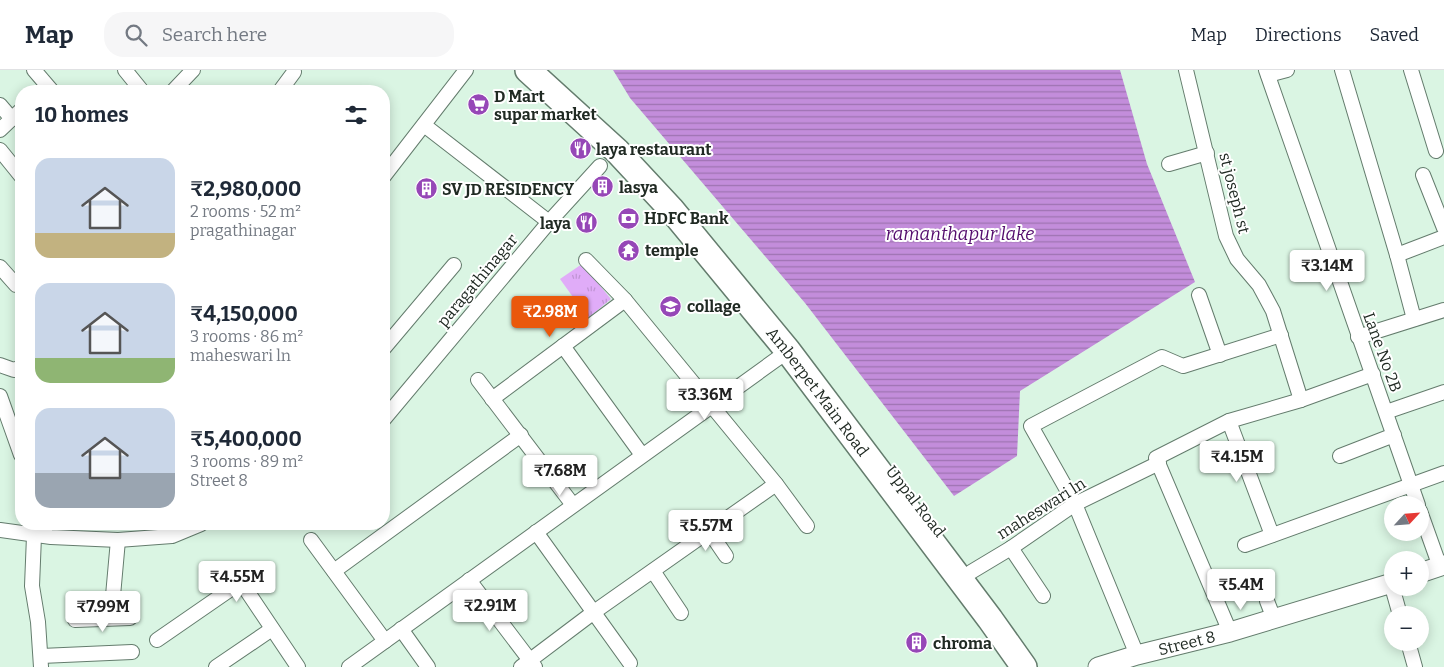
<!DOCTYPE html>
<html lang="en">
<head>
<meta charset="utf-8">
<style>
  body { margin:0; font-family:Bitter,serif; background:#f6f6f7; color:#1f2937; height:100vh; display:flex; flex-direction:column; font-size:19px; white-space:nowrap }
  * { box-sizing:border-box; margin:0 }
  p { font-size:16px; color:#747a83 }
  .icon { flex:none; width:28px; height:28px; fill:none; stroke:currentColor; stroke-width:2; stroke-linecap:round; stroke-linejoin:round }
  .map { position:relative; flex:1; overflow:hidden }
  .panel { position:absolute; left:15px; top:15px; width:375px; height:445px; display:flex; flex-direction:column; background:#fff; border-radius:20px; box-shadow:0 2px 12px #0003 }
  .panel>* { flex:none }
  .needle { width:32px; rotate:64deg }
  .tools { position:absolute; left:1384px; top:426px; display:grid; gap:10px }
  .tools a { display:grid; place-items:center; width:45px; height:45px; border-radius:50%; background:#fff; box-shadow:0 2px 12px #0003; font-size:25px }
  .price { position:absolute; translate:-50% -42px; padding:0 11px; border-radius:5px; background:#fff; color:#222; font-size:16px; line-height:32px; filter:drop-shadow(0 1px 2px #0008) }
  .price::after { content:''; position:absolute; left:50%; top:30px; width:15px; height:11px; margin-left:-8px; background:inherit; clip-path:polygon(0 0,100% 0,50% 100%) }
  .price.active { background:#ea580c; color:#fff }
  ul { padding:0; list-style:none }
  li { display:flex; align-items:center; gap:15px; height:125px; padding:0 20px }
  li span { display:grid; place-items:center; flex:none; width:140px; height:100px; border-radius:15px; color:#555 }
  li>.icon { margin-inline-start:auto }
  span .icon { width:60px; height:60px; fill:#fffc; stroke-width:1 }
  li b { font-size:21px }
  h2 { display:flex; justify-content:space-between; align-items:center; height:60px; padding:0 20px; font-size:21px }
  header { display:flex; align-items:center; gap:30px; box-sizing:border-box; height:70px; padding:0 25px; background:#fff; border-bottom:1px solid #e0e1e3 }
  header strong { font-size:24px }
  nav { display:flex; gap:28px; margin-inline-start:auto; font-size:18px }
  .search { width:350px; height:45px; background:#f6f6f7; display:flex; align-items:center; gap:12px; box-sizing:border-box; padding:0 18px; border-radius:20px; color:#747a83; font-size:19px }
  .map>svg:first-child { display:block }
</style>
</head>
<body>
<header>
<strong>Map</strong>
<div class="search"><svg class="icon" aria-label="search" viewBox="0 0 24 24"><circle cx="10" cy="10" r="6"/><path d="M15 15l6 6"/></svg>Search here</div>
<nav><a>Map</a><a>Directions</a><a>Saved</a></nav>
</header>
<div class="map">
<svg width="1444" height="597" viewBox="0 0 1444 597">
  <defs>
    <pattern id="grass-tufts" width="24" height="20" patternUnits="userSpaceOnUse" patternTransform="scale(1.25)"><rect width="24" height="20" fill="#e0acf8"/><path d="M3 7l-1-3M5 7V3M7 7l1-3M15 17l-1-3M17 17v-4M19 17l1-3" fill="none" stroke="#c094d4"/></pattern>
    <pattern id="water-rules" width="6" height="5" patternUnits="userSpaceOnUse" patternTransform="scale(1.25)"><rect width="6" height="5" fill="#c38ddb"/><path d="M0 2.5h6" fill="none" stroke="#9e73b1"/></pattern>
  </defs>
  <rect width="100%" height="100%" fill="#daf5e3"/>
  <polygon fill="url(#grass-tufts)" points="582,194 611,229 588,248 560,209"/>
  <polygon fill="url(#water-rules)" points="613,0 1120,0 1147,94 1195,212 1020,321 1017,386 954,426 805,233 630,28"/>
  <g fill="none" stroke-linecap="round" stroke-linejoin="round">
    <defs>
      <g id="street">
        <polyline points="34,0 52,21"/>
        <polyline points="125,0 142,21"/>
        <polyline points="1186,0 1226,166 1237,189 1259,215 1273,241 1301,330"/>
        <polyline points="1266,0 1418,435"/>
        <polyline points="1342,0 1397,185 1414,249"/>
        <polyline points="1411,0 1436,81"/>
        <polyline points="1268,5 1287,0"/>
        <polyline points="173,21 193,0"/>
        <polyline points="280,21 294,2"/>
        <polyline points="0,35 12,49"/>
        <polyline points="424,55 549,152"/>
        <polyline points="0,60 21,40"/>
        <polyline points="0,80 21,106"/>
        <polyline points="1169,94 1207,83"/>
        <polyline points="1423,105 1444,158"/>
        <polyline points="384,106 466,0"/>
        <polyline points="1397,185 1444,167"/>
        <polyline points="586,190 625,230 776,414 807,456"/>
        <polyline points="0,197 16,215 21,208"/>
        <polyline points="1199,225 1220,285"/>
        <polyline points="1358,267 1444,240"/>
        <polyline points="563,276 642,385"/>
        <polyline points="384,278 454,195"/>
        <polyline points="0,295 14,300 21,297"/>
        <polyline points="478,310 573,435"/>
        <polyline points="0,326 21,385"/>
        <polyline points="492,329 625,230"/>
        <polyline points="1386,342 1444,322"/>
        <polyline points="384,349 549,152 600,96"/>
        <polyline points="1229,351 1272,465"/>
        <polyline points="1340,386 1394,365"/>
        <polyline points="1420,441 1440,497"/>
        <polyline points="39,454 34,466 32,516 38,552 41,597"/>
        <polyline points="0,460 51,467 118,470 172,466 201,454"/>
        <polyline points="709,461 726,486"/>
        <polyline points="536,462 630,593"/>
        <polyline points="311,470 385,571"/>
        <polyline points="1245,475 1444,403"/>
        <polyline points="1011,478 1043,526"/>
        <polyline points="334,501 521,365"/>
        <polyline points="653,501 681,543"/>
        <polyline points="971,502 1011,478 1075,434 1159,393"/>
        <polyline points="469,510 535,597"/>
        <polyline points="1391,513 1400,545"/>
        <polyline points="1267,531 1274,549"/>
        <polyline points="111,548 118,470"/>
        <polyline points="75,550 130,548"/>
        <polyline points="401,559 428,597"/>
        <polyline points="1230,562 1156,388 1229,351 1301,330 1373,304"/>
        <polyline points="157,570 241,512 298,597"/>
        <polyline points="1408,572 1415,597"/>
        <polyline points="1137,585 1075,434 1031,356 1162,287 1183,296 1281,265"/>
        <polyline points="41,586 132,582"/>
        <polyline points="216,597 272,559"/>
        <polyline points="349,597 788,281"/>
        <polyline points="521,597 594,542 776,414"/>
      </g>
      <g id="secondary">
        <polyline points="1420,503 1444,495"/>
        <path id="s1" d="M1098,597l39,-12 93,-23 162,-49"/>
      </g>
      <g id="highway">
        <path id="s2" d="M528,0l89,81 54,58 117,142 202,268 34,48"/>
      </g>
    </defs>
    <use href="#street" stroke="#647c6d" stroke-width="16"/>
    <use href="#secondary" stroke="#647c6d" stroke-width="21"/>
    <use href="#highway" stroke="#647c6d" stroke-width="28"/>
    <use href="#street" stroke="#fff" stroke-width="14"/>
    <use href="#secondary" stroke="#fff" stroke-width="19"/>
    <use href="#highway" stroke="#fff" stroke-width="25"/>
  </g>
  <defs>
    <symbol id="supermarket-disc" viewBox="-11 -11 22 22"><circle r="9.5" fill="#9647b7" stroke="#fff"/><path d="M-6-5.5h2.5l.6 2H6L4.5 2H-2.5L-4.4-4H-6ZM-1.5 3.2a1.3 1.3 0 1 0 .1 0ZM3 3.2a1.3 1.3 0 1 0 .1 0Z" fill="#fff"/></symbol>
    <symbol id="restaurant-disc" viewBox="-11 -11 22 22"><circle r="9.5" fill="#9647b7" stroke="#fff"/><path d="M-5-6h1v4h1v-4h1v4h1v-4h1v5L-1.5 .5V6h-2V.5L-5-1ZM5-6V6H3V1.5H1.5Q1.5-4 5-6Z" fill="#fff"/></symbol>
    <symbol id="building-disc" viewBox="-11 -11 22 22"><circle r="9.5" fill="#9647b7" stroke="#fff"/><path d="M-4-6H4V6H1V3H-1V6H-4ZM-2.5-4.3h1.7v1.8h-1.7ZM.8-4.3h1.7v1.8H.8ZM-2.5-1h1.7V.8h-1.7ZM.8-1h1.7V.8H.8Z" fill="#fff"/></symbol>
    <symbol id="bank-disc" viewBox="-11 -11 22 22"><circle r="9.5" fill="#9647b7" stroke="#fff"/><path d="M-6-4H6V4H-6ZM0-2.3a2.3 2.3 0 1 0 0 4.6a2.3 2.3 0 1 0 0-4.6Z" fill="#fff"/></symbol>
    <symbol id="temple-disc" viewBox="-11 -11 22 22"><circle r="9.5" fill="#9647b7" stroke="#fff"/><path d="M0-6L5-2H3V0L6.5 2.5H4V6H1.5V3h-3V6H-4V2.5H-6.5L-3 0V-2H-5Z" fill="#fff"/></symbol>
    <symbol id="university-disc" viewBox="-11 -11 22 22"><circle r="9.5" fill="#9647b7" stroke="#fff"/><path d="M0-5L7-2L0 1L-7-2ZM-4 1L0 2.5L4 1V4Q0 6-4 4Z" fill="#fff"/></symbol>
  </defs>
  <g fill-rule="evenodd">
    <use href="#supermarket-disc" x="466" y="22" width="25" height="25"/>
    <use href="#restaurant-disc" x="568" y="66" width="25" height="25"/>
    <use href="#building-disc" x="590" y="104" width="25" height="25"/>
    <use href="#building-disc" x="414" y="106" width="25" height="25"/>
    <use href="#bank-disc" x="616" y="136" width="25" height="25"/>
    <use href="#restaurant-disc" x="574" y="140" width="25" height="25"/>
    <use href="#temple-disc" x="616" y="168" width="25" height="25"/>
    <use href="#university-disc" x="658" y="224" width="25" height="25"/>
    <use href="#building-disc" x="904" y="560" width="25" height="25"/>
  </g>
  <g text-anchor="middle" stroke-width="4" stroke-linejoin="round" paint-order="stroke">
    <g font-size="16" font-weight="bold" fill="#202a23" stroke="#fff" text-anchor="start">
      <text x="494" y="32">D Mart<tspan x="494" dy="18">supar market</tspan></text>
      <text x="596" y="85">laya restaurant</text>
      <text x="619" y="123">lasya</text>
      <text x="442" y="125">SV JD RESIDENCY</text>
      <text x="644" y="154">HDFC Bank</text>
      <text x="571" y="159" text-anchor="end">laya</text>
      <text x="645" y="186">temple</text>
      <text x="687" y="242">collage</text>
      <text x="933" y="579">chroma</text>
    </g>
    <g font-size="16" fill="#202a23" stroke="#fff">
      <text transform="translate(1235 123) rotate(76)" y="6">st joseph st</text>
      <text transform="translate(477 210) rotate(-50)" y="6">paragathinagar</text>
      <text transform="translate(1383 282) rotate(70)" y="6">Lane No 2B</text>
      <text dy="6" stroke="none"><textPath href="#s2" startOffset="434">Amberpet Main Road</textPath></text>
      <text transform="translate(916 431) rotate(52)" y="6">Uppal Road</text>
      <text transform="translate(1041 438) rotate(-32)" y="6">maheswari ln</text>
      <text dy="6" stroke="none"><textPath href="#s1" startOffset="92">Street 8</textPath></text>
    </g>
    <g font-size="18" font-style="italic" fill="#540c6d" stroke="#fff">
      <text x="960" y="170">ramanthapur lake</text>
    </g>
  </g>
</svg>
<div class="tools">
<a><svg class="needle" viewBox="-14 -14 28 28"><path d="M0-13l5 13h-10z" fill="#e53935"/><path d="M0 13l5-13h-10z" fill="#747a83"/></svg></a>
<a>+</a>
<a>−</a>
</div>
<b class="price" style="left:1327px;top:222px">₹3.14M</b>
<b class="price active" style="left:550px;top:268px">₹2.98M</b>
<b class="price" style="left:705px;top:351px">₹3.36M</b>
<b class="price" style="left:1237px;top:413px">₹4.15M</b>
<b class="price" style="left:560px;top:427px">₹7.68M</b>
<b class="price" style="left:706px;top:482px">₹5.57M</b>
<b class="price" style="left:237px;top:533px">₹4.55M</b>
<b class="price" style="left:1241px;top:541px">₹5.4M</b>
<b class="price" style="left:490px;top:562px">₹2.91M</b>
<b class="price" style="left:103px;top:563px">₹7.99M</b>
<section class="panel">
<h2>10 homes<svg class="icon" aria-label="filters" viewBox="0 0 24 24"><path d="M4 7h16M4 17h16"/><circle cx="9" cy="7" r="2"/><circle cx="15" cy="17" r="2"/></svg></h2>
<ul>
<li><span style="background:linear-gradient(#c9d6e8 75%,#c2b280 0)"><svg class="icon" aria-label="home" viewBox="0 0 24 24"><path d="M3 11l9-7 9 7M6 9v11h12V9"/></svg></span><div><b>₹2,980,000</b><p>2 rooms · 52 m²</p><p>pragathinagar</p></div></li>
<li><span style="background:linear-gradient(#c9d6e8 75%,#8fb573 0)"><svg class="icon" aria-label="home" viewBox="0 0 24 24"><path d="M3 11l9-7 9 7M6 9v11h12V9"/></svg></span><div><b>₹4,150,000</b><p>3 rooms · 86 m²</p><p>maheswari ln</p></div></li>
<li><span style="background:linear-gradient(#c9d6e8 65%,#9aa5b1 0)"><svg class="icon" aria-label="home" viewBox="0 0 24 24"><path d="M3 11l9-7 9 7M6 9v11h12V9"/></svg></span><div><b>₹5,400,000</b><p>3 rooms · 89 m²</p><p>Street 8</p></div></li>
</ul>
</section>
</div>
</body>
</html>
